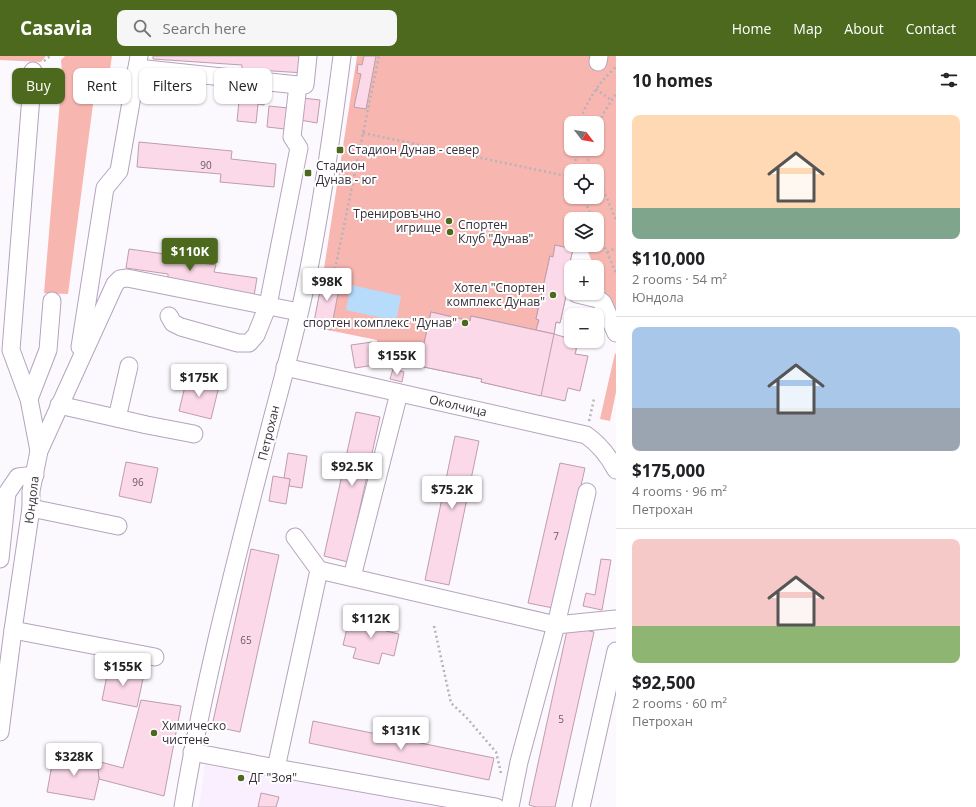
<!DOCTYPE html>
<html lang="en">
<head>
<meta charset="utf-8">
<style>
  body { margin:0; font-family:"Open Sans",sans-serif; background:#f6f6f6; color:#202124; height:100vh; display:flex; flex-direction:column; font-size:15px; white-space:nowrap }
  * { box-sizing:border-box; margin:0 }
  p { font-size:13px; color:#757577 }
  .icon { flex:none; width:22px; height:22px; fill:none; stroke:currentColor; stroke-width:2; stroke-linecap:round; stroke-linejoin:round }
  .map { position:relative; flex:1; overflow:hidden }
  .side { display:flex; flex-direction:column; background:#fff; width:360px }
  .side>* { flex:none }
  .top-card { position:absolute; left:12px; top:12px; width:380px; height:36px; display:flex; gap:8px }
  .needle { width:26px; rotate:121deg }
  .buttons { position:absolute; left:564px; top:60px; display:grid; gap:8px }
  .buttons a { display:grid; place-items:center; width:40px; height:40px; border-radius:8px; background:#fff; box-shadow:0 1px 3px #0004; font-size:20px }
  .price { position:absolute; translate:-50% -34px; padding:0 9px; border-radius:4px; background:#fff; color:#222; font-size:13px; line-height:26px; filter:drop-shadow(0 1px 2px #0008) }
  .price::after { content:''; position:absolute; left:50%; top:24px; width:12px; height:9px; margin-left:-6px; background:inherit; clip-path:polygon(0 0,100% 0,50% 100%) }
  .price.on { background:#4c691e; color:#fff }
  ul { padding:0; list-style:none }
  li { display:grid; align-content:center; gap:8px; height:212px; padding:0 16px }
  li+li { border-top:1px solid #e0e0e0 }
  li span { display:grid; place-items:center; height:124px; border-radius:8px; color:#555 }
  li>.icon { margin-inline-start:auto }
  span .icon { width:72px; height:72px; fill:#fffc; stroke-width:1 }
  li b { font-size:17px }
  h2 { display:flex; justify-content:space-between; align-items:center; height:48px; padding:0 16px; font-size:17px }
  .tag { padding:0 14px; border-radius:8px; background:#fff; box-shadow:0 1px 3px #0004; font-size:14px; line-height:36px }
  .tag.on { background:#4c691e; color:#fff }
  header { display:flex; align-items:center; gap:24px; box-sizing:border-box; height:56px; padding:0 20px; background:#4c691e; color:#fff }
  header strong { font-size:19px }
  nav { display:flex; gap:22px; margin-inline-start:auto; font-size:14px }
  .search { width:280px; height:36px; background:#f6f6f6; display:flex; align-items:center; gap:10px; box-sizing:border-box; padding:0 14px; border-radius:8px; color:#757577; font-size:15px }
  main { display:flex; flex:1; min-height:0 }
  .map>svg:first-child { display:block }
</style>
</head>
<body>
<header>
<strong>Casavia</strong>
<div class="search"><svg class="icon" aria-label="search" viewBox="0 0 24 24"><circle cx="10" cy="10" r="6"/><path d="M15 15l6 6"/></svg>Search here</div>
<nav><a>Home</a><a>Map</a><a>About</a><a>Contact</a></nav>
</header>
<main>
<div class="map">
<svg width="616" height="751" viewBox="0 0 616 751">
  <rect width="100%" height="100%" fill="#fcf9fe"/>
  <polygon fill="#f9effe" points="205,709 437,751 199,751"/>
  <g fill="#f8b6b1" fill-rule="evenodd">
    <polygon points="0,0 46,0 41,6 0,4"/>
    <polygon points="65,0 112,0 107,34 94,41 68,238 44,237 62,20 61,4"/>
    <path d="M357,0h259v262l-19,-44v-7h-3l-6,-15 -15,-3 -3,13 3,1 -1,4h-1v6l-11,50h-4l-2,11 17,5v2h7l-2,13 12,2 -8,35 -12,-3 -3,13 -84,-19 1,-3 -92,-19 1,-4 -13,-3 -1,-13 -64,-13 10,-52zM571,67h26v26h-26zM571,115h26v26h-26zM571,163h26v26h-26z"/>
    <polygon points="615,297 616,298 616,336 610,365 600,363"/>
  </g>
  <polygon fill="#b7dbfb" points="351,229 401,240 396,265 346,254"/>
  <g fill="#fbd9e8" stroke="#be9dac">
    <polygon points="153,0 305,0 304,17 242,13 242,9 153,3"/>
    <polygon points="364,0 376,0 366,53 354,51 361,18 357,17 358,8 362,9"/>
    <polygon points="254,36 266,37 264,49 258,48 256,67 237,65 239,45 253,46"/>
    <polygon points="303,42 320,44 317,67 300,64"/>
    <polygon points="269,50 288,52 285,73 267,71"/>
    <polygon points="139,86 232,95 231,103 276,108 274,131 220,126 221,118 137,111"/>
    <polygon points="555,189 573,193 570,206 573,207 572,211 571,211 571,217 560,267 556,266 554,278 571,283 571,285 578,285 575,298 588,300 580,335 568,332 565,345 481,326 482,323 419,310 431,256 470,265 471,260 536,274 539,264 536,263 550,200 553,201"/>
    <polygon points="555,189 573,193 570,206 573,207 572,211 571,211 571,217 560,267 556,266 554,278 536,274 539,264 536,263 550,200 553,201"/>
    <polygon points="129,193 172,199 172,203 216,209 214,216 257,222 254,240 168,224 168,218 126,212"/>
    <polygon points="323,219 341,222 331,274 313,271"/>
    <polygon points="431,256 470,265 471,260 554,278 541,340 481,326 482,323 419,310"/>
    <polygon points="372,286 375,309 355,312 351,289"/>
    <polygon points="393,313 404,316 402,326 390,323"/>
    <polygon points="187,322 219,330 211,363 179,355"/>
    <polygon points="356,356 380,361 348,506 324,500"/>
    <polygon points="455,380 479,385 449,529 425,524"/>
    <polygon points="288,397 307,400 302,432 289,430 290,423 284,422"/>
    <polygon points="126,406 158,412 151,447 119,440"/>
    <polygon points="560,407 585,412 553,552 528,547"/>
    <polygon points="273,420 290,423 286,448 269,445"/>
    <polygon points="251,493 279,499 240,676 212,670"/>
    <polygon points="601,503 611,504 602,554 583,550 586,537 595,539"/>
    <polygon points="366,557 389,562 386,575 399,578 394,600 382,597 379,608 353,602 356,592 343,589 349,564 363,568"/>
    <polygon points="568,570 594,576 555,751 536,751 529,749"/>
    <polygon points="109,610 144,618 137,651 102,644"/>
    <polygon points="141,644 181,650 164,740 99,723 97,705 123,712"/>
    <polygon points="313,665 494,702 489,724 309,687"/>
    <polygon points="54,698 97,705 99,723 94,744 47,736"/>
    <polygon points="261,737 279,741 276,751 258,751"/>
  </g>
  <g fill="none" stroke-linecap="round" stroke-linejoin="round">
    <defs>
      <g id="minor">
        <polyline points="598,6 599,0"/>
        <polyline points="137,12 298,29"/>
        <polyline points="33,15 11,294 29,343 39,395"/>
        <polyline points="577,238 598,243 603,247 616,277"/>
        <polyline points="169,260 173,267 181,271 238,287 249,287 256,279 268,249 299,92 292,81 298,29 305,29 308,0"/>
        <polyline points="80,291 105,132 119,115 139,0"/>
        <path d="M285,311l301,68c13,9 23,22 30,35"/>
        <polyline points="29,343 48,294 52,245"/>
        <polyline points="59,349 147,369 194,378"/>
        <polyline points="117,362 129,310"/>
        <polyline points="31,452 118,470"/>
        <polyline points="0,503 7,437 18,421 35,419"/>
        <polyline points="319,514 556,569 616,563"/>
        <polyline points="352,521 399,337"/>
        <polyline points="13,574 155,601"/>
        <polyline points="0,676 13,574 31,452 31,435 39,395 115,228 120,223 127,222 299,256"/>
        <polyline points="192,696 276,712 496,751"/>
        <polyline points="276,712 319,514 295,481"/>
        <path d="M183,751c21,-128 55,-254 87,-380 12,-46 25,-92 35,-139 16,-76 27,-154 37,-232"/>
        <polyline points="510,751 519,706 556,569 587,436"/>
        <polyline points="581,751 616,595"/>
      </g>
    </defs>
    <use href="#minor" stroke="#b5a3be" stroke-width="19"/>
    <g stroke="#b6b2b9" stroke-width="2.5" stroke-dasharray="2 3" stroke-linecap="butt">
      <polyline points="44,5 50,0"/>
      <polyline points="596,33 611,44"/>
      <path d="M579,67c8,-22 19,-40 37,-56"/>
      <polyline points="597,76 603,58 616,38"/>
      <polyline points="363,77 571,121"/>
      <polyline points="575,93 576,115"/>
      <polyline points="590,115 587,94 595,93"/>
      <polyline points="597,128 601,128 616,164"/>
      <polyline points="597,134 602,132"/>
      <polyline points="583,141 593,163"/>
      <polyline points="597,173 616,217"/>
      <polyline points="607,196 616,192"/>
      <polyline points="335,213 379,0"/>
      <polyline points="589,365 594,343"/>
      <polyline points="434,570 451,647 466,661 496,696 501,717"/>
    </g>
    <use href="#minor" stroke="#fff" stroke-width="17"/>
  </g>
  <g fill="#4c691e" stroke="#fff" stroke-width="1.5">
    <rect x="336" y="90" width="8" height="8" rx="2"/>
    <rect x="304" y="113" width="8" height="8" rx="2"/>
    <circle cx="449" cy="165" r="4"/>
    <circle cx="450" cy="176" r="4"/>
    <circle cx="553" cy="239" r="4"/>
    <circle cx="465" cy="267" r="4"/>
    <circle cx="154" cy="677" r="4"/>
    <circle cx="241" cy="722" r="4"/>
  </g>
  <g text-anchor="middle" stroke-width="4" stroke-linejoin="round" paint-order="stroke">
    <g font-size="10" fill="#685a66">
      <text x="206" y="113">90</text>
      <text x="138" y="430">96</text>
      <text x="556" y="484">7</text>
      <text x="246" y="588">65</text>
      <text x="561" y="667">5</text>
    </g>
    <g font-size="12" fill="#37303b" stroke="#fff" text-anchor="start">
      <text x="348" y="98">Стадион Дунав - север</text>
      <text x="316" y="114">Стадион<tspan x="316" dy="14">Дунав - юг</tspan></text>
      <text x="441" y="162" text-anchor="end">Тренировъчно<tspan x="441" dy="14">игрище</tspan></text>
      <text x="458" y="173">Спортен<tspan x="458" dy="14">Клуб "Дунав"</tspan></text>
      <text x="545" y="236" text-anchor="end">Хотел "Спортен<tspan x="545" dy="14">комплекс Дунав"</tspan></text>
      <text x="457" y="271" text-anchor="end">спортен комплекс "Дунав"</text>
      <text x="162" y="674">Химическо<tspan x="162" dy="14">чистене</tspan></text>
      <text x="249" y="726">ДГ "Зоя"</text>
    </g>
    <g font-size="12" fill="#37303b" stroke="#fff">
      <text transform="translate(458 350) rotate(13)" y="4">Околчица</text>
      <text transform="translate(269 377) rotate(-76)" y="4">Петрохан</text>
      <text transform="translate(32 444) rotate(-83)" y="4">Юндола</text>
    </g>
  </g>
</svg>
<div class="buttons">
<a><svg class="needle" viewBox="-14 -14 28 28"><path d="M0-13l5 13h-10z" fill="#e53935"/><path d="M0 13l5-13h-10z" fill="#757577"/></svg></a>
<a><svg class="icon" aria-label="locate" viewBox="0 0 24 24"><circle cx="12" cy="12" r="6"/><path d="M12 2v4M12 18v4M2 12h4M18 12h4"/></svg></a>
<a><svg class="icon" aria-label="layers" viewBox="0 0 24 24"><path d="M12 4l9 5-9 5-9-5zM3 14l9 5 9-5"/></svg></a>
<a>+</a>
<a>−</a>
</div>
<b class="price on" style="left:190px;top:216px">$110K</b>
<b class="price" style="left:327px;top:246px">$98K</b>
<b class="price" style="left:397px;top:320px">$155K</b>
<b class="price" style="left:199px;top:342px">$175K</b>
<b class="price" style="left:352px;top:431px">$92.5K</b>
<b class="price" style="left:452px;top:454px">$75.2K</b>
<b class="price" style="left:371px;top:583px">$112K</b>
<b class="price" style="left:123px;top:631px">$155K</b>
<b class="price" style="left:401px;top:695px">$131K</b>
<b class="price" style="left:74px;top:721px">$328K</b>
<div class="top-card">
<a class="tag on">Buy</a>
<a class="tag">Rent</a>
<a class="tag">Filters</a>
<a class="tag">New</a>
</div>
</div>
<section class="side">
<h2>10 homes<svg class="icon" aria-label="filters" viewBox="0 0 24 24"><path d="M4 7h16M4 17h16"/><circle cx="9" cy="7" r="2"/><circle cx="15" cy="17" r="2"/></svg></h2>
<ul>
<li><span style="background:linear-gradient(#ffd9b3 75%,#7fa58c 0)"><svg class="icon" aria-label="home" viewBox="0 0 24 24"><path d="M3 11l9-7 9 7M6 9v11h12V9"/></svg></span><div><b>$110,000</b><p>2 rooms · 54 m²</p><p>Юндола</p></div></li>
<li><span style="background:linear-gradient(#a9c7e8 65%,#9aa5b1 0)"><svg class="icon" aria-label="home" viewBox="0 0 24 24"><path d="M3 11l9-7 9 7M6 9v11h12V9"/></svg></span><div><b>$175,000</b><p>4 rooms · 96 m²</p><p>Петрохан</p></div></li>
<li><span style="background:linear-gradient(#f6c9c9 70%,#8fb573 0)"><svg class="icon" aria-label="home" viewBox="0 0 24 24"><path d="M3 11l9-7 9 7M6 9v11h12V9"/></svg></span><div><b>$92,500</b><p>2 rooms · 60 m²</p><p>Петрохан</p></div></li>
</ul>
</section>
</main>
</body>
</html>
